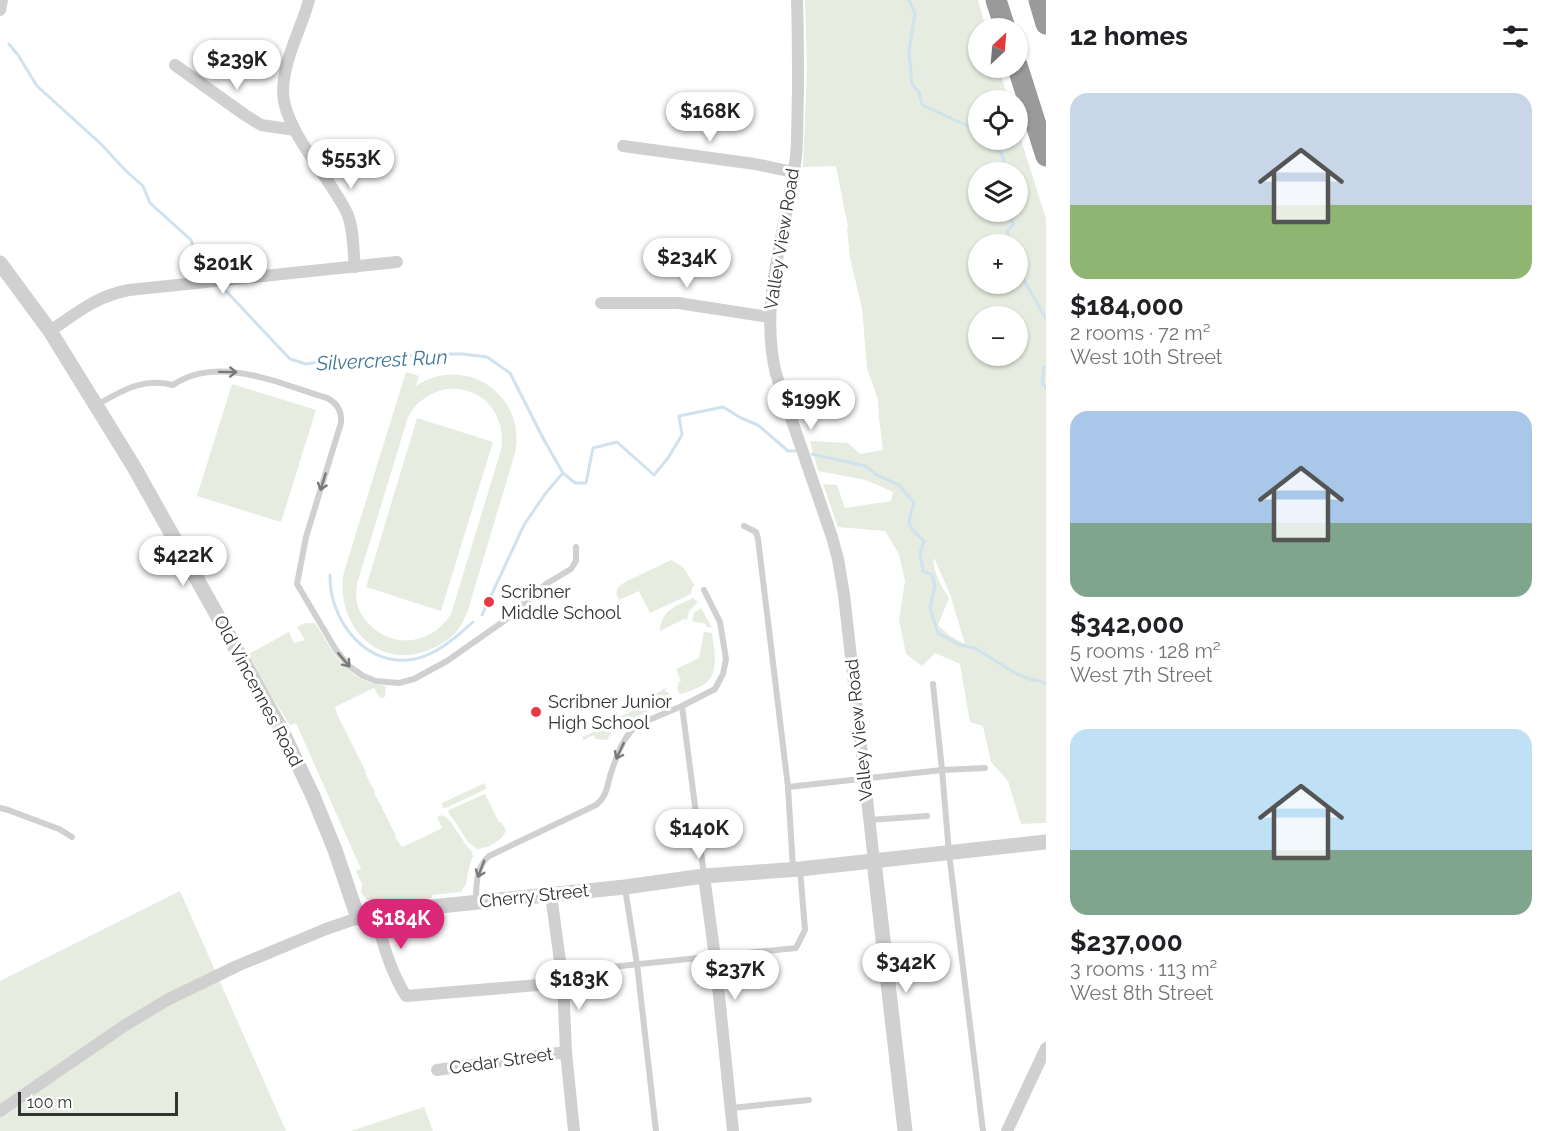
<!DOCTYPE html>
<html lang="en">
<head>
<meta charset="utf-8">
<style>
  body { margin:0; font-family:Raleway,sans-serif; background:#f6f6f6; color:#202124; height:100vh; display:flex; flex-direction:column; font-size:22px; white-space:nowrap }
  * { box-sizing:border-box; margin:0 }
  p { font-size:20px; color:#757577 }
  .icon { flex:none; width:33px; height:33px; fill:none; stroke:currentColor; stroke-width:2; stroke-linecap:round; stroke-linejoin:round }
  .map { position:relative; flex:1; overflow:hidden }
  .details { display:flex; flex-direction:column; background:#fff; width:510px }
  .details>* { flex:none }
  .needle { width:39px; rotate:26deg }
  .tools { position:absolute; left:968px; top:18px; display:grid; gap:12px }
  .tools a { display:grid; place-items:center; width:60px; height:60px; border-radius:50%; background:#fff; box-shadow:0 2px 4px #0004; font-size:30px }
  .scale { position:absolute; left:18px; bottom:15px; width:160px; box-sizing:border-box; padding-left:6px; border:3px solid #333; border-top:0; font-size:16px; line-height:21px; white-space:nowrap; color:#333; -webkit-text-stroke:4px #fff; paint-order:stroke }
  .price { position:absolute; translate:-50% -51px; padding:0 14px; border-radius:21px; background:#fff; color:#222; font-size:20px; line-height:39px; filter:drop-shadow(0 2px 3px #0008) }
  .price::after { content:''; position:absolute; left:50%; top:36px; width:18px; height:14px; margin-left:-9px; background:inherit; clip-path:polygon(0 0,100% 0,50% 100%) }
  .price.current { background:#db2777; color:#fff }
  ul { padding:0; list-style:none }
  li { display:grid; align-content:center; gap:12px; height:318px; padding:0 24px }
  li span { display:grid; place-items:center; height:186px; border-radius:18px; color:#555 }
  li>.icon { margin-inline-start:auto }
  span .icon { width:108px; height:108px; fill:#fffc; stroke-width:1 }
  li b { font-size:26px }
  h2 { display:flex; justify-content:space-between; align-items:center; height:72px; padding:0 24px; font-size:26px }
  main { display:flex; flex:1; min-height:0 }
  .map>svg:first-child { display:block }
</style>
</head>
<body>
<main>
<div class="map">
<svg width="1046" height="1131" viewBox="0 0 1046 1131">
  <rect width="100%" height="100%" fill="#fff"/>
  <g fill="#e6ecdf" fill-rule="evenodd">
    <path d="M805,0h173l8,28h-8v40h20l11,32h-31v40h39v-13l29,92v604l-25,1 -13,-43 -17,-19 -8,-36 -13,-4 -10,-58 -25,-11 -13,13 -16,-12 -7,-34 6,-39 -6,-27 -14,-23 -47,-4 -15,-43 14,1 8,23 46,-7 2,-9 -27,-12 -48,-9 -8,-30 38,2 12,11 23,-4 -4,-32 -1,-18 -11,-32 -5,-60 -12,-50 -3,-30 1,-1 -12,-61 -33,1 4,-100zM978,172h39v40h-39zM978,244h39v40h-39zM978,316h39v40h-39zM934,558l16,36 15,50 -15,-8 -12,-11 11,-27c-7,-10 -18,-30 -15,-40z"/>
    <path d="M406,372l13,4 -3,10c50,-33 111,10 99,67l-47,157c-3,8 -6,15 -11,21 -8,9 -19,16 -31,20 -51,19 -92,-30 -82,-79zM446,389c36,-4 61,25 55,61l-50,164c-19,29 -54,36 -80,12 -7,-6 -12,-15 -14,-23 -1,-7 -1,-13 0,-19l51,-167c8,-15 21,-24 38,-28z"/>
    <polygon points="232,384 316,410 281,522 197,496"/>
    <polygon points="417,418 493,442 441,611 366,587"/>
    <path d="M671,560l12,7 12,19 -3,1 -1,7 -41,19 -11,-22 -20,9c-5,-9 -3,-12 6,-18z"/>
    <path d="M693,598l5,4 -9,9 -2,9 -3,-1 -24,12c1,-22 17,-25 33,-33z"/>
    <polygon points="701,608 712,628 706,626 706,624 692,621 694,613"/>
    <path d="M306,623h9c20,31 30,58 71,63l-1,11 -5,1 -6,-10 -39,19 2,7 29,58 -1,1 10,19 -1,1 8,14v1l14,28 -1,1 7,10 18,-8 22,-11 -5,-11 3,-2 6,2 5,5 13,20 8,10 1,4 -4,12 -3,16 -5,8 -29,3v3l-54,6 -10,-4 -7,-7 1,-9 -6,-13 5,-2 -65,-146 -6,2 -23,-36 -20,-34 42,-23 5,11 11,-3 -8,-13z"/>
    <path d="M704,632l8,1c2,16 8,40 -7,51 -7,4 -16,7 -23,10l-3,-1 -2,-5 2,-4 -2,-1 4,-2 -5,-12 23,-11z"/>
    <polygon points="666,688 665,691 668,692 671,697 670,700 620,725 614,729 607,740 595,739 594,735 584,740 582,737 605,727 604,724 658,699 656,693"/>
    <polygon points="485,783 486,789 446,808 443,808 442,803"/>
    <path d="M485,794l14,28h2l5,8c-3,11 -18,18 -29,19l-9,-7 -12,-19 -8,-11 1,-2z"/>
    <polygon points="180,891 286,1131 0,1131 0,981"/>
    <polygon points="424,1107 433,1131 351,1131"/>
  </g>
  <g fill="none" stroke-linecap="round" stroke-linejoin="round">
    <g stroke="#cfe2ee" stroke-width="3">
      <polyline points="909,0 915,13 909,51 912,84 919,92 922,105 972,128 978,135"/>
      <polyline points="9,44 18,55 37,86 101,144 126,171 143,186 150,203 191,240 197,258 211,272"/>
      <polyline points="981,140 984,144 1001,152 1004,161 999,172"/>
      <polyline points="1003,212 1014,224 1007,231 1011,244"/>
      <polyline points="1017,263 1020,273 1046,319"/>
      <polyline points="226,291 290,359 306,364 319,362 388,358 428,354 463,354 487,357 510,373 544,440 563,473 575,483 586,483 593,448 617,442 654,475 668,458 682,435 679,416 723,407 741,418 758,425 788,451 795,451"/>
      <polyline points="1046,366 1044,367 1042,383 1046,388"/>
      <path d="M812,454l53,12 12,9 22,10 15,18c-7,22 -8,22 10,38l-4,12 3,18 9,4 3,11 -5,22 8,25 22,12 15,3 40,25 14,6 11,2 6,3"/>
      <path d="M330,575c-1,45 36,94 85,84 23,-5 41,-22 58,-37"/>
      <polyline points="482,615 524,525 545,494 562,474"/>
    </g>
    <g stroke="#d0d0d0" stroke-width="6">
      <path d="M97,405c24,-14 46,-28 76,-20 45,-31 107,-1 154,13 10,5 15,14 14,25l-35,114 -9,47 39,66 13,16 14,10 13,5 23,2 15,-4 33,-18 57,-40 42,-37 25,-15 5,-8v-14"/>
      <polyline points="744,526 756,532 758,539 788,787 793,868"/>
      <polyline points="933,684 942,770 985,768"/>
      <polyline points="682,706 704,875"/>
      <polyline points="788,787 942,770 949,853 983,1131"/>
      <polyline points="0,808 8,810 59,829 72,837"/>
      <polyline points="869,820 927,816"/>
      <polyline points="625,888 637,964 656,1131"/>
      <path d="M476,902c0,-16 0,-35 13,-46l107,-51c10,-8 11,-17 14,-29 6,-18 12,-38 27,-51l45,-19 33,-17 8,-15 3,-15 -6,-37 -16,-32"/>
      <polyline points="562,972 796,948 805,930 800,869"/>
      <polyline points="731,1108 809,1100"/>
    </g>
    <g stroke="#d0d0d0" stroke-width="12">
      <path d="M309,0c-8,30 -26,60 -26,92 1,39 47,85 64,121 7,16 6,37 8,54"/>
      <path d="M797,0c1,31 1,61 1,92 -1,21 0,43 -2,64 -9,74 -38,144 -20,218l56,163 6,22 6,36 30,266"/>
      <polyline points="0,10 2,0"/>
      <polyline points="175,65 245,115 261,125 295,130"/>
      <polyline points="623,146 755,164 793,172"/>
      <polyline points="601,303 678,303 769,317"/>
      <path d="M50,331c27,-18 46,-35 79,-41l268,-28"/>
      <polyline points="704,876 715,957 733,1131"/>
      <polyline points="551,895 563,983 566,1052 574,1131"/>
      <path d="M375,914c8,29 15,57 31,82l157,-13"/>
      <polyline points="437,1070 566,1052"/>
      <polyline points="0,1111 124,1026 167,1000 237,966 326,929 358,918"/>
      <polyline points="1007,1131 1046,1048"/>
    </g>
    <g stroke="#d0d0d0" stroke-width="15">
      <polyline points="0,263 50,331 134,467 281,729 313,796 335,850 358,918 411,909 625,887 704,876 800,869 1046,842"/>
      <polyline points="874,861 905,1131"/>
    </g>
    <g stroke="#9a9a9a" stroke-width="21">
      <polyline points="996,0 1005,28"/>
      <polyline points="1039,0 1046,24"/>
      <polyline points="1017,65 1046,156"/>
    </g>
  </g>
  <defs><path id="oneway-shaft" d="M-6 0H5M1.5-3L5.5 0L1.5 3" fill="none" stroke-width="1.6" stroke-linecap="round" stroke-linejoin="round" transform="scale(1.5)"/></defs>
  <g stroke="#7a7a7a">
    <use href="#oneway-shaft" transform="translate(228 372) rotate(1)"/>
    <use href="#oneway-shaft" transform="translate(323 482) rotate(107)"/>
    <use href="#oneway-shaft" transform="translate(344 660) rotate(50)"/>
    <use href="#oneway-shaft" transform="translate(620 751) rotate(115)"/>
    <use href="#oneway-shaft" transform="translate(481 869) rotate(111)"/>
  </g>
  <g fill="#e63946" stroke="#fff" stroke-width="2">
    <circle cx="489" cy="602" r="6"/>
    <circle cx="536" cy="712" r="6"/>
  </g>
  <g text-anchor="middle" stroke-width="6" stroke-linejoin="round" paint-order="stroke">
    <g font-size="18" fill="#333" stroke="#fff">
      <text transform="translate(782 239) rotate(-81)" y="6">Valley View Road</text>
      <text transform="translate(258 691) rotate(62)" y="6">Old Vincennes Road</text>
      <text transform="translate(859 730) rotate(-96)" y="6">Valley View Road</text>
      <text transform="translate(534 896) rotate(-6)" y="6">Cherry Street</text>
      <text transform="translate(501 1061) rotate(-8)" y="6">Cedar Street</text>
    </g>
    <g font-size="18" fill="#333" stroke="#fff" text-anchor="start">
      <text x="501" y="598">Scribner<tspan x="501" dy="21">Middle School</tspan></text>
      <text x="548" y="708">Scribner Junior<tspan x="548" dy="21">High School</tspan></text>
    </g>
    <g font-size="20" font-style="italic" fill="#3f7597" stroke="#fff">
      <text transform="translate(382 360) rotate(-3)" y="7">Silvercrest Run</text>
    </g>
  </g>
</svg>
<div class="tools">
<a><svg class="needle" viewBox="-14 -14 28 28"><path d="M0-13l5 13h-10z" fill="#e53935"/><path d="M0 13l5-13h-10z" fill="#757577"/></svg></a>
<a><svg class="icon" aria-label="locate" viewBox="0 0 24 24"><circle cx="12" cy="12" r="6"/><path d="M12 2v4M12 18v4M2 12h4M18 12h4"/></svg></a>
<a><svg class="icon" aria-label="layers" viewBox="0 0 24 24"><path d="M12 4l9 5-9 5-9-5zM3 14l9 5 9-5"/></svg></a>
<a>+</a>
<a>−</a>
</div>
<div class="scale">100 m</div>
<b class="price" style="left:237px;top:91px">$239K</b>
<b class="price" style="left:710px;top:143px">$168K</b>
<b class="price" style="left:351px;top:190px">$553K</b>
<b class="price" style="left:687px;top:289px">$234K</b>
<b class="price" style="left:223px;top:295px">$201K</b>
<b class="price" style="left:811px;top:431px">$199K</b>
<b class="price" style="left:183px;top:587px">$422K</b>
<b class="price" style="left:699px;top:860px">$140K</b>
<b class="price current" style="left:401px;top:950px">$184K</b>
<b class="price" style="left:906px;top:994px">$342K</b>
<b class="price" style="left:735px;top:1001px">$237K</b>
<b class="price" style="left:579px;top:1011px">$183K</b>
</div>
<section class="details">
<h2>12 homes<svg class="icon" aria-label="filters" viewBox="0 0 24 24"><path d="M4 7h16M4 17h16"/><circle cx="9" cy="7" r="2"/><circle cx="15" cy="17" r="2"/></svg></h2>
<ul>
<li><span style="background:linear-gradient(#c9d6e8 60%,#8fb573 0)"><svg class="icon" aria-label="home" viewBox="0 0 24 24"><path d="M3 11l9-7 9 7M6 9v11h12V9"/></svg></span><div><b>$184,000</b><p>2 rooms · 72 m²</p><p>West 10th Street</p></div></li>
<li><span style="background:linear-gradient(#a9c7e8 60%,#7fa58c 0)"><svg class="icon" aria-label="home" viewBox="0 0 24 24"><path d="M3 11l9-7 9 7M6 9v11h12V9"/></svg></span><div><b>$342,000</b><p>5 rooms · 128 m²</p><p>West 7th Street</p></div></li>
<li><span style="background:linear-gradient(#bfe0f5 65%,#7fa58c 0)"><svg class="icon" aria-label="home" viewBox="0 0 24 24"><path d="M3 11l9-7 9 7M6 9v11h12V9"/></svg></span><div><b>$237,000</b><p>3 rooms · 113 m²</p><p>West 8th Street</p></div></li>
</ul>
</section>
</main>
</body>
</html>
